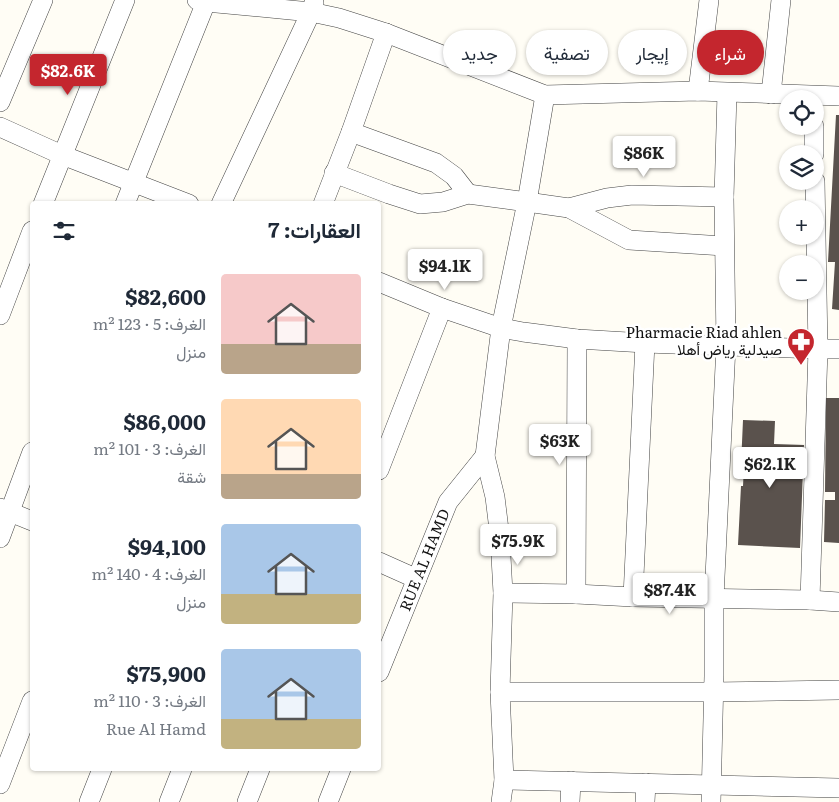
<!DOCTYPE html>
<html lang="ar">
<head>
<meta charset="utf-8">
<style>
  body { margin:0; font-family:Literata,Vazirmatn,serif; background:#f2f2f3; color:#1f2937; direction:rtl; height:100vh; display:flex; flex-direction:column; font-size:19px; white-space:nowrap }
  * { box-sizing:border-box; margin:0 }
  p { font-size:16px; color:#747a83 }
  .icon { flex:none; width:28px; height:28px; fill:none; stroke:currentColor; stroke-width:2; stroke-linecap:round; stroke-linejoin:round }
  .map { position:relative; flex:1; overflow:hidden; direction:ltr }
  .drawer { position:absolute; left:30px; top:201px; width:351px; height:570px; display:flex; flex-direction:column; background:#fff; border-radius:5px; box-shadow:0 1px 4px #0004; direction:rtl }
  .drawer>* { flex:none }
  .banner { position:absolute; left:396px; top:30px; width:368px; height:45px; direction:rtl; display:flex; gap:10px }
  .fabs { position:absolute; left:779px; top:90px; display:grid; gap:10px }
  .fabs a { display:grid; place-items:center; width:45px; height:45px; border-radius:50%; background:#fff; box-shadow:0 1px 4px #0004; font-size:25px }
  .price { position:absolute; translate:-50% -42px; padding:0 11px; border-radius:5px; background:#fff; color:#222; font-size:16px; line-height:32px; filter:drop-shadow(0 1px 2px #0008) }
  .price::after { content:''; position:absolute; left:50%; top:30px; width:15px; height:11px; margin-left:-8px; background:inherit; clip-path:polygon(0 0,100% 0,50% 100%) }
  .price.current { background:#c4262e; color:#fff }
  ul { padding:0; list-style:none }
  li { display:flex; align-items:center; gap:15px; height:125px; padding:0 20px }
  li span { display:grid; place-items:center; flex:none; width:140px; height:100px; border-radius:5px; color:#555 }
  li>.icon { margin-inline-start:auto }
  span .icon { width:60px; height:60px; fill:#fffc; stroke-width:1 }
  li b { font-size:21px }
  h2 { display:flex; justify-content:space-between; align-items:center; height:60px; padding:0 20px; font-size:21px }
  .pill { padding:0 18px; border-radius:22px; background:#fff; box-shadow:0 1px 4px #0004; font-size:18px; line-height:45px }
  .pill.current { background:#c4262e; color:#fff }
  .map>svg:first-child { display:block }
</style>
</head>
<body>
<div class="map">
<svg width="839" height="802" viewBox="0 0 839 802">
  <rect width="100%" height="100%" fill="#fffdf5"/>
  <g fill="#5a524d">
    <polygon points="836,115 839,115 839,310 832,309 835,262 828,262"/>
    <polygon points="826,398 839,398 839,543 824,542 825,500 835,500 835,492 825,492"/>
    <polygon points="743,420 775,421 774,444 804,445 800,548 738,545 741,486 743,486 744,465 741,465"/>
  </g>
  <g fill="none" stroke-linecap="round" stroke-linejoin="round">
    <defs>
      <g id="street">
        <polyline points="197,0 206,2 311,12 339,18 386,33 545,95 698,91 839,96"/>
        <polyline points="698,91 709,0"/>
        <polyline points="771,94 781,0"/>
        <polyline points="0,102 43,0"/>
        <polyline points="814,126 814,154"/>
        <polyline points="0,127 62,155 189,204"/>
        <polyline points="351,132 436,163 454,176 468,194"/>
        <polyline points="334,173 389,194 420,204 443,202 468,194 527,202 569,208 629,240 724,246"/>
        <polyline points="43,204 125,0"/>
        <polyline points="125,204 206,2"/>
        <polyline points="221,204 311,12 314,3"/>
        <polyline points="323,204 351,132 386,33"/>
        <polyline points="569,208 607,198 632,195 724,197"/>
        <polyline points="379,282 442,308 501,328 523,332 577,339 645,343 818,349 839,349"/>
        <polyline points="0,315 32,231"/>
        <polyline points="379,470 442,308"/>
        <polyline points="0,508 32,521"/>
        <polyline points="0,538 32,452"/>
        <polyline points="379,562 417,579"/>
        <polyline points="503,593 576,594 633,597 810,600 839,602"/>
        <polyline points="576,594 577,339"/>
        <polyline points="633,597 645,343"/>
        <polyline points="810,600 818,349 815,181"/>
        <polyline points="379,672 448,502 485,456"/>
        <polyline points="500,692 713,692 839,690"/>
        <polyline points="504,780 839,788"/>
        <polyline points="0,784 32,701"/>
        <polyline points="89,802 102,769"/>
        <polyline points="169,802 182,769"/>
        <polyline points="247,802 260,769"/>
        <polyline points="328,802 341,769"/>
        <polyline points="501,802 504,780 500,692 503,593 500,538 495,497 485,456 501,328 527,202 545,95"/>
        <polyline points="570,802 571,781"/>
        <polyline points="645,802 646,783"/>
        <polyline points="711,802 714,676 714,598 726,345 724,197 727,93"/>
      </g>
    </defs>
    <use href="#street" stroke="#444" stroke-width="20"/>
    <use href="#street" stroke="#fff" stroke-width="19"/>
  </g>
  <defs>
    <symbol id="pharmacy-pin" viewBox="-11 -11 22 30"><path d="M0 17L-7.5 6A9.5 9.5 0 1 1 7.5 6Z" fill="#c4262e" stroke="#fff"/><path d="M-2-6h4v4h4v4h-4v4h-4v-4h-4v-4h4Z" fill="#fff"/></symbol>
  </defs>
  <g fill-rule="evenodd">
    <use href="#pharmacy-pin" x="785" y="326" width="32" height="43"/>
  </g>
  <g text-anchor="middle" stroke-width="5" stroke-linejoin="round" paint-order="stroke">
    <g font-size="15" fill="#111" stroke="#fff" text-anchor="end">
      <text x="782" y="338">Pharmacie Riad ahlen<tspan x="782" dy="17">صيدلية رياض أهلا</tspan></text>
    </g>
    <g font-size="15" fill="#111" stroke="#fff">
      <text transform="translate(425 560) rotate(-68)" y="5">RUE AL HAMD</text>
    </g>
  </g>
</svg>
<div class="fabs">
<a><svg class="icon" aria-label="locate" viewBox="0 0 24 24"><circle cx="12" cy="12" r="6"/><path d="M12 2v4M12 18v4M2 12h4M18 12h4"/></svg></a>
<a><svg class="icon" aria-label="layers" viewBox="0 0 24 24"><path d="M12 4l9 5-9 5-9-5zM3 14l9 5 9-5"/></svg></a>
<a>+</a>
<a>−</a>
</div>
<b class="price current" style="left:68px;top:96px">$82.6K</b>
<b class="price" style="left:644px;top:178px">$86K</b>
<b class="price" style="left:445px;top:291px">$94.1K</b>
<b class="price" style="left:560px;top:466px">$63K</b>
<b class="price" style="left:770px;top:489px">$62.1K</b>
<b class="price" style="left:518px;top:566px">$75.9K</b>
<b class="price" style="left:670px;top:615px">$87.4K</b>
<div class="banner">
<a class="pill current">شراء</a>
<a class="pill">إيجار</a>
<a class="pill">تصفية</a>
<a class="pill">جديد</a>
</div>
<section class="drawer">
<h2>العقارات: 7<svg class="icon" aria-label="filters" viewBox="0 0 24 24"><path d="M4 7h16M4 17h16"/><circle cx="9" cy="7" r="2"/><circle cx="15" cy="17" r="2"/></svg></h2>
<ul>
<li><span style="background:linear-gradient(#f6c9c9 70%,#b9a48a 0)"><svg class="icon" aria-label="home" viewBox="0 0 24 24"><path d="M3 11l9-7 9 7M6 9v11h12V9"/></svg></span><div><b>$82,600</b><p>الغرف: 5 · 123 m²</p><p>منزل</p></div></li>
<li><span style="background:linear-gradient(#ffd9b3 75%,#b9a48a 0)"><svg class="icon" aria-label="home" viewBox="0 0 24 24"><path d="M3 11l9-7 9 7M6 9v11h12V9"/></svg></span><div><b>$86,000</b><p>الغرف: 3 · 101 m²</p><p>شقة</p></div></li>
<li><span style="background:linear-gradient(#a9c7e8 70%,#c2b280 0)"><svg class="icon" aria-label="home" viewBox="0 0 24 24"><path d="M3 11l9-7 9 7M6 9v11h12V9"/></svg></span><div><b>$94,100</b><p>الغرف: 4 · 140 m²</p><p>منزل</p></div></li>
<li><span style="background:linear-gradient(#a9c7e8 70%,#c2b280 0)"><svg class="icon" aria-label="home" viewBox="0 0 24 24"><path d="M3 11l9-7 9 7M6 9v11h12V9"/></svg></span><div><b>$75,900</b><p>الغرف: 3 · 110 m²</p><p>Rue Al Hamd</p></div></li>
</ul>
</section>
</div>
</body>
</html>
